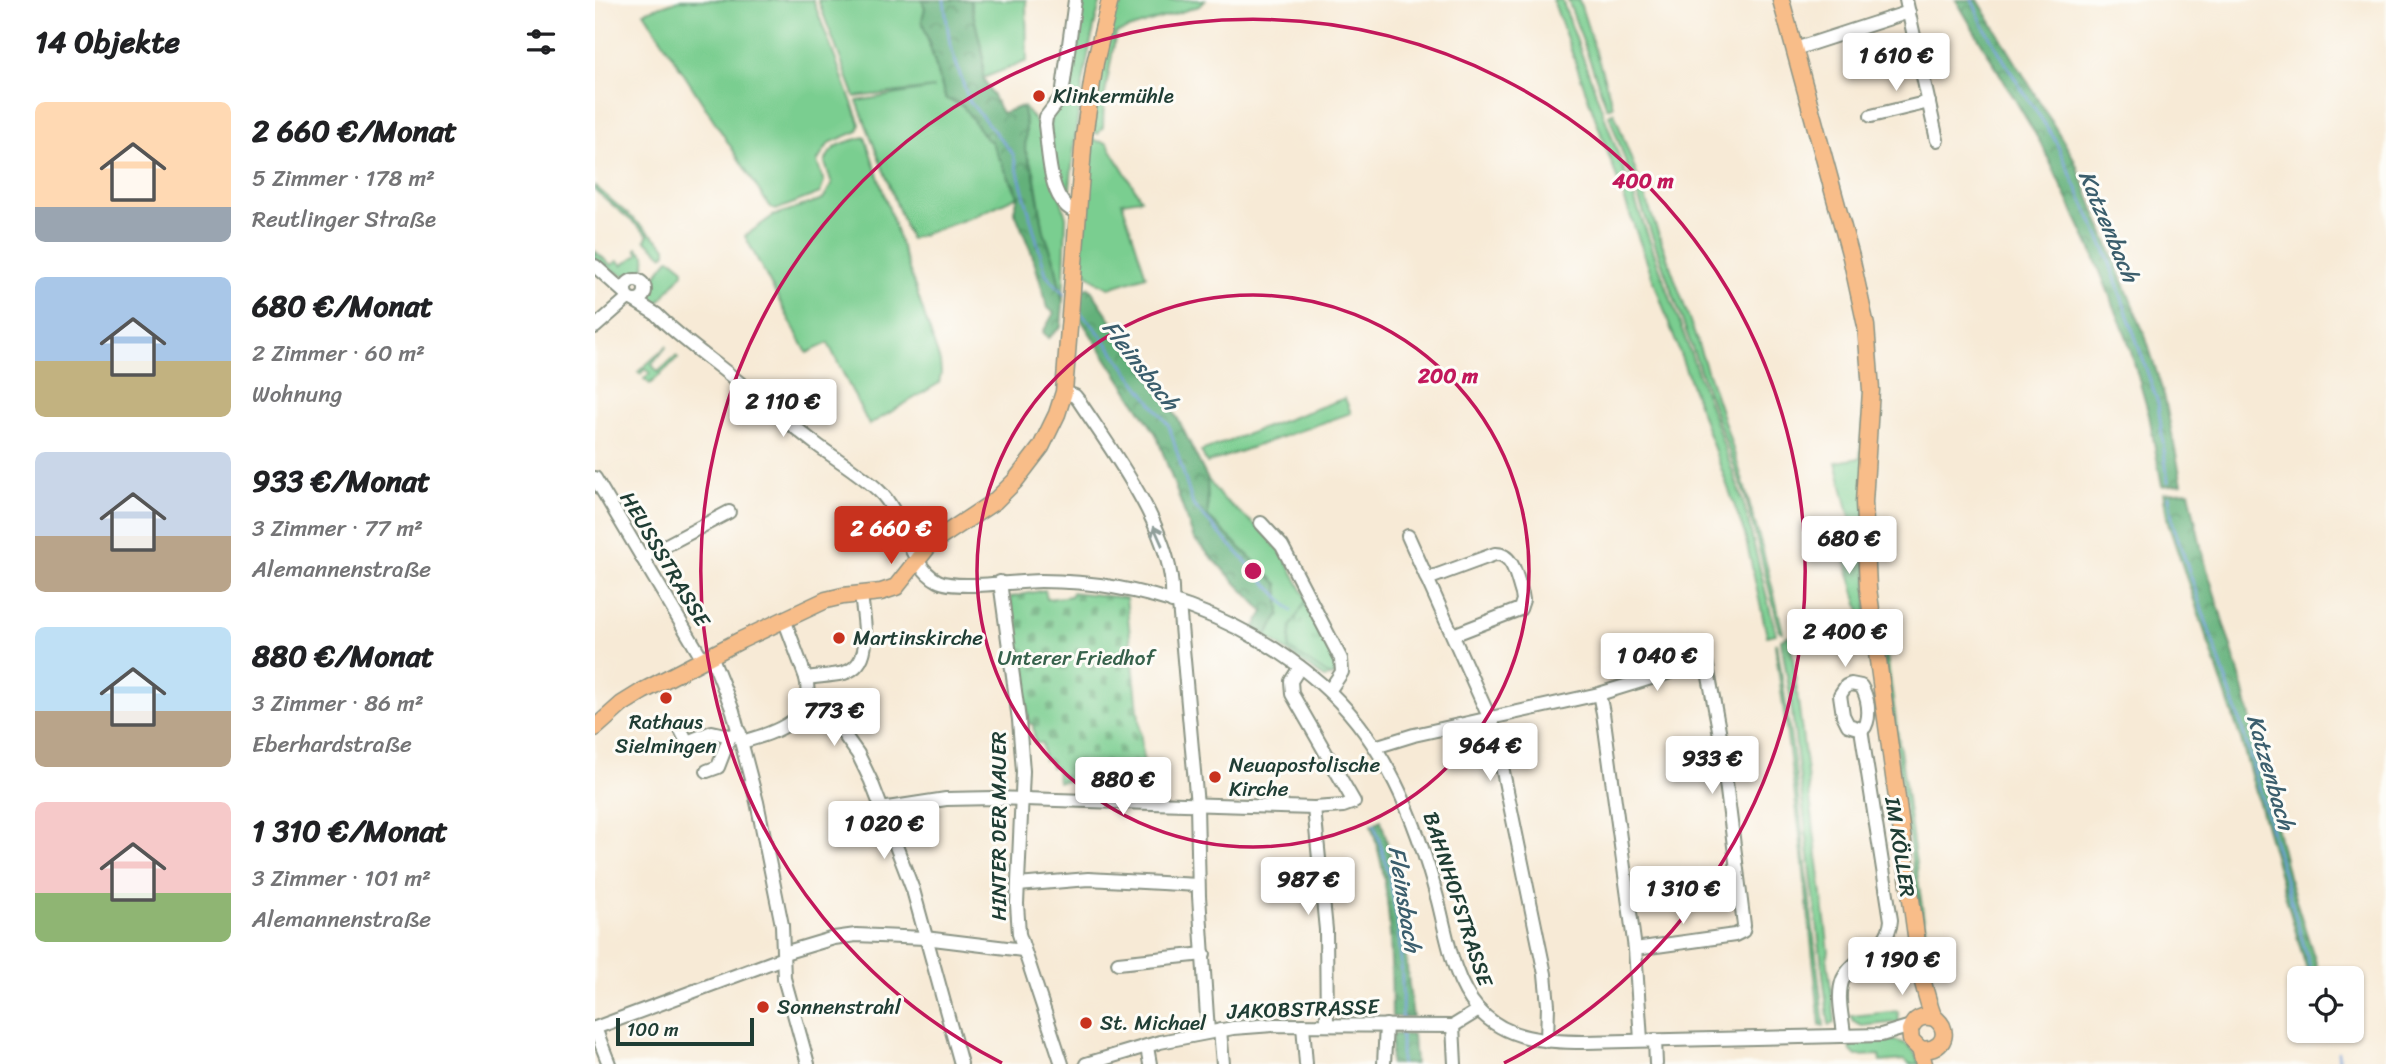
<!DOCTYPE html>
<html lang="de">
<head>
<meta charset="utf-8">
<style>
  body { margin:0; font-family:Sriracha,sans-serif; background:#f2f2f2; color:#202124; height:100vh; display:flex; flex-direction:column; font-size:26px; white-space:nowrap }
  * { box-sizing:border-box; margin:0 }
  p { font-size:23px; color:#757577 }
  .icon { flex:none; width:38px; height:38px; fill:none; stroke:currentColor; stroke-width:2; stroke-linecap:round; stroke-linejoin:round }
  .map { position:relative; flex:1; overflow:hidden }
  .details { display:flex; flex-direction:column; background:#fff; width:595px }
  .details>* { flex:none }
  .fabs { position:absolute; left:1692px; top:966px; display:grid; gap:14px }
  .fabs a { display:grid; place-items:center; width:77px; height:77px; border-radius:10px; background:#fff; box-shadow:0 2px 5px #0004; font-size:35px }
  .scale { position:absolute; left:21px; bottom:18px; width:138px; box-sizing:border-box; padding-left:7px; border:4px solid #1f3d34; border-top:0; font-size:19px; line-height:24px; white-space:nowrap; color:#1f3d34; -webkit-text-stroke:5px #fdfcf7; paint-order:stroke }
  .price { position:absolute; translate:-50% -60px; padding:0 16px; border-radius:7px; background:#fff; color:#222; font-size:23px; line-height:46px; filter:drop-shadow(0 2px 4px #0008) }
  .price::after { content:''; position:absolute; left:50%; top:42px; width:21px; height:16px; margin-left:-10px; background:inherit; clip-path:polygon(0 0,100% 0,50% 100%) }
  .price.selected { background:#c8321e; color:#fff }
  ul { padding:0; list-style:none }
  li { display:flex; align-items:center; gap:21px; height:175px; padding:0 35px }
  li span { display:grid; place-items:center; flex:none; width:196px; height:140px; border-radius:10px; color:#555 }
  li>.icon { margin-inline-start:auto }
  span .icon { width:84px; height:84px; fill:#fffc; stroke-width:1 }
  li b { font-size:30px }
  h2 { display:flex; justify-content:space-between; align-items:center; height:84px; padding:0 35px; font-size:30px }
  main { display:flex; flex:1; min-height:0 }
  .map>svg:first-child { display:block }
</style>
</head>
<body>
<main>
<section class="details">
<h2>14 Objekte<svg class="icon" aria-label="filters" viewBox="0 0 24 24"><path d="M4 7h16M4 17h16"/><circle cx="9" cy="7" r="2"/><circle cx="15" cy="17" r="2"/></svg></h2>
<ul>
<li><span style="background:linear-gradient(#ffd9b3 75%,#9aa5b1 0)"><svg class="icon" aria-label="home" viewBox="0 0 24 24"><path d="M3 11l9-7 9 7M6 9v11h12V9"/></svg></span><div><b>2 660 €/Monat</b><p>5 Zimmer · 178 m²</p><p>Reutlinger Straße</p></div></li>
<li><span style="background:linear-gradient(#a9c7e8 60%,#c2b280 0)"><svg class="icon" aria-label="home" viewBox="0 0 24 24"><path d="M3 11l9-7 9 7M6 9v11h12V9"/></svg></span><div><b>680 €/Monat</b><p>2 Zimmer · 60 m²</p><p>Wohnung</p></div></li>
<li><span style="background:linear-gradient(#c9d6e8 60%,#b9a48a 0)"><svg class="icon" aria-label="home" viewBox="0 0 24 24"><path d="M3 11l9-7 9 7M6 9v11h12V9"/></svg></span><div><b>933 €/Monat</b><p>3 Zimmer · 77 m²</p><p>Alemannenstraße</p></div></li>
<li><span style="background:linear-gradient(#bfe0f5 60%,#b9a48a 0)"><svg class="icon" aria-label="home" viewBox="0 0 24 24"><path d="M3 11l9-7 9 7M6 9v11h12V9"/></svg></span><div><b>880 €/Monat</b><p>3 Zimmer · 86 m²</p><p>Eberhardstraße</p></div></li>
<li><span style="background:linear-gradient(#f6c9c9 65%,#8fb573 0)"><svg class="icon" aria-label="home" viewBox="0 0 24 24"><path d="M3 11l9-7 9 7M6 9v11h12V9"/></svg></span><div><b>1 310 €/Monat</b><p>3 Zimmer · 101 m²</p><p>Alemannenstraße</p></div></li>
</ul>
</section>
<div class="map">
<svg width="1791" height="1064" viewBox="0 0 1791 1064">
  <defs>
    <pattern id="forest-crowns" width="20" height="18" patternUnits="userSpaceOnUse" patternTransform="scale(1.75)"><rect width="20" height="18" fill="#63b17a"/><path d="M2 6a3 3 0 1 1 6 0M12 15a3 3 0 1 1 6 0" fill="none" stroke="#519165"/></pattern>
    <pattern id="cemetery-stones" width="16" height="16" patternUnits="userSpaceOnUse" patternTransform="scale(1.75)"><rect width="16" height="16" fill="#7ace90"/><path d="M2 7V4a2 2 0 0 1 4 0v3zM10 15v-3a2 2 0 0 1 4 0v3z" fill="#63a876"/></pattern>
    <pattern id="park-tufts" width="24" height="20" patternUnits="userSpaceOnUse" patternTransform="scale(1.75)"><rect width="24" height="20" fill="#7ace90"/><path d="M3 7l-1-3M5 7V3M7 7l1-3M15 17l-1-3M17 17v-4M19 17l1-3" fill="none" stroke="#63a876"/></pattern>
  </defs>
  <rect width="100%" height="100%" fill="#fdfcf7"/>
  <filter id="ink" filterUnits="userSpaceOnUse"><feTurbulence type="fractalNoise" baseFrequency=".0143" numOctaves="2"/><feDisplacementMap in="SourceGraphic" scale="14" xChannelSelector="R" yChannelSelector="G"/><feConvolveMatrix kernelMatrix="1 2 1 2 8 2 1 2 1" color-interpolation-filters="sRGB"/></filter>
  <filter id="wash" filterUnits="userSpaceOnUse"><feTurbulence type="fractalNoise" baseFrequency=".00686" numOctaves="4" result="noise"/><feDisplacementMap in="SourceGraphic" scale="28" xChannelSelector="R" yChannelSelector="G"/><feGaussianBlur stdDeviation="1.57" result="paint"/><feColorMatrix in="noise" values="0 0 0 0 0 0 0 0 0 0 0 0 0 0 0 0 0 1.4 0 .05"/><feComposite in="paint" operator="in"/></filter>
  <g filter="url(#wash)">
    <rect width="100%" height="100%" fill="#f7ead6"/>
    <g fill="#7ace90" stroke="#4c8662" stroke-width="2">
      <polygon points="84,0 218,0 265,124 263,131 234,143 222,162 229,182 225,193 181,210 174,206 49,12"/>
      <polygon points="223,0 327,0 330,8 327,20 350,98 368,106 391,139 396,141 423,196 380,216 315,239 262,101 339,88 260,97"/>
      <polygon points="375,0 431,0 432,61 388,78 388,55"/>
      <path d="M482,0h24c-18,65 -26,131 -32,198l-7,-4 -13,-65 1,-9 14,-21z"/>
      <polygon points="521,0 610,0 604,6 521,33 509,99 508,127 503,134 496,130 503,81"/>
      <polygon points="958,0 967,0 1121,423 1149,505 1181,634 1172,636 1150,535"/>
      <polygon points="973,0 984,0 1018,106 1012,108"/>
      <polygon points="425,107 429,107 446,129 471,217 468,303 460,262 449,232 439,171 430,150 431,125 428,110"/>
      <path d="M1019,112c62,171 129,342 169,520l-3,-1 -34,-132 -137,-384z"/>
      <path d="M270,137l75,225 1,11 -2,10 -70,42 -41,-82 -21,10 -62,-117 28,-20 50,-17 9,-15 -7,-21c6,-20 22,-21 40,-26z"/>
      <polygon points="497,140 512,143 546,199 527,202 551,276 514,288 504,283 485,268 494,143"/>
      <polygon points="0,186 71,247 71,253 68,256 50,240 53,235 0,190"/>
      <path d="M42,248l8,7c1,6 1,11 -4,16 -13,14 -34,-5 -46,-12v-8l16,14 7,-4 4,4 17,-11 -3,-5z"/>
      <path d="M74,259l4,1 10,8v5l-27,33c-12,-17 1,-33 13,-47z"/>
      <polygon points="72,346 57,365 63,372 81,356 83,358 55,384 49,379 55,373 51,369 45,374 43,372"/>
      <polygon points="1273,358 1272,612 1266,614 1247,549 1262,545 1241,462 1265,458"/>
      <polygon points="750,398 756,413 612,463 606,451"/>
      <polygon points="612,478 626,497 683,544 745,663 739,676 729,678 671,636 685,614 683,584 613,517"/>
      <polygon points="1279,523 1282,582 1292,657 1340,999 1331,960 1280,600 1276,528"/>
      <polygon points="1195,635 1234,952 1232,957 1240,1020 1239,1023 1234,1025 1195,695 1186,639"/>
      <polygon points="1182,643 1199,760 1229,1026 1225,1025 1205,835 1180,644"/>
      <polygon points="1303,1011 1304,1022 1267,1026 1259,1022 1256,1016"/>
      <path d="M1260,1040c15,1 46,-4 56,8 4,4 6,11 9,16h-10l-6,-4 -24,2 -1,-7 -23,1 -5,-5 -1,-5z"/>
    </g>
    <g fill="url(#forest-crowns)" stroke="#417757" stroke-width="2">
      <polygon points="327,0 375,0 388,55 388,78 407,113 425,107 428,110 431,125 430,150 438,171 449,232 460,262 468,303 466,327 453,338 448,332 459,313 453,308 437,254 419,210 423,196 420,185 416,182 396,141 391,139 368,106 351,99 327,20 330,8"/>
      <polygon points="1361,0 1383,0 1478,157 1551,338 1570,399 1587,484 1567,486 1554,415 1532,338 1495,247 1448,147"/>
      <polygon points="494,287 583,419 612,478 613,517 683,584 685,614 671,636 659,628 669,612 599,539 561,434 483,315 484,292"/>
      <polygon points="1594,491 1608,556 1647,683 1693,876 1726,978 1714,978 1646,740 1573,523 1568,493"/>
      <path d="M786,820c20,65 23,130 32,197h-21c-1,-65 0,-130 -21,-192z"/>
      <polygon points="797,1034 818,1035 820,1064 795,1064"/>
    </g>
    <polygon fill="url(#cemetery-stones)" stroke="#4c8662" stroke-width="2" points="450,590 452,599 476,596 477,592 531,598 552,794 517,793 505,779 463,782 461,767 456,767 454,759 449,760 447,743 440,743 438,724 434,724 415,597"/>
    <polygon fill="url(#park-tufts)" stroke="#4c8662" stroke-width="2" points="710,602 742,666 741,671 735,676 694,649 696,626"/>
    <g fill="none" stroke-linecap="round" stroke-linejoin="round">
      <g stroke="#6e9cd6" stroke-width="2.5">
        <polyline points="349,0 355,45 374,101 418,154 451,274 469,294"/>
        <polyline points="1377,0 1388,25 1422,82 1459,138 1511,252 1563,403 1573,482"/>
        <polyline points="483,310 501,329 574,426 598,505 697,611"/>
        <polyline points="1574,496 1578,524 1646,724 1718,978"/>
        <path d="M779,824c22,63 30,129 28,196"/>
        <polyline points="1739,1031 1741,1036"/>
        <polyline points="1743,1052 1744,1064"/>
        <polyline points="806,1064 806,1030"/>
      </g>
    </g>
  </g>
  <g filter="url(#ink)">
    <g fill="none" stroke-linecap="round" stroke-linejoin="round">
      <defs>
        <g id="minor">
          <path d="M480,0l-13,96 -16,21 -1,8c4,26 3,79 32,87"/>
          <polyline points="1311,0 1342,140"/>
          <polyline points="1200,49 1314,12"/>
          <polyline points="1276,116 1334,102"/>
          <polyline points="0,266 30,293"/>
          <circle cx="40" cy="290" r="10"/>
          <path d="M40,301l21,13c21,21 46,39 70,58 30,24 60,49 90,72 21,16 44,29 63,47 25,23 29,75 59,90 18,9 79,0 103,0 100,0 203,36 279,102 65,57 96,136 118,218 9,35 15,80 40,108 28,31 68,33 107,33l296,-7 30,-9"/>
          <polyline points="0,327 33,298"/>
          <path d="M469,392l11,4 4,5c35,53 98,135 93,201"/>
          <polyline points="0,478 108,660"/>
          <polyline points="666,523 687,546 746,659 747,672 734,691"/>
          <polyline points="813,536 899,728 950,974 953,1005 952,1041"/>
          <polyline points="47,558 134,512"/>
          <path d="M832,579l68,-25c19,-1 22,26 27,40l1,6 -3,9 -67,26"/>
          <polyline points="405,582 424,720 428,771 422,904 424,934 467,1064"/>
          <polyline points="584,604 602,805 604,896 613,1032"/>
          <polyline points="116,655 138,711 162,802 187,925 189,978 213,1064"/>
          <path d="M211,678c12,-2 26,-2 38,-5 32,-10 19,-54 17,-79"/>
          <path d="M1256,684l10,2c7,11 10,29 4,41l-4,2 -13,-4 -5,-10 -3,-20 6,-9z"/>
          <polyline points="1004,694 1008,713 1040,949 1046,1040"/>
          <polyline points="212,703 223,708 243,726 263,754 276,781 318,890 366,1064"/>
          <polyline points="85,728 92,742 117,732 135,736 145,733"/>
          <path d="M147,742c34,-10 74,-21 64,-64l-22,-59"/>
          <polyline points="780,747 819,735 1004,694 1111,661 1125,735 1149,925 1148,931 1140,935 1040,949"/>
          <polyline points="112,771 123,767 135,736"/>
          <polyline points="719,808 731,930 732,1025"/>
          <polyline points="286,809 351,799 399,798 719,808 748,806 759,802 697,694 696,681 705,667"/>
          <polyline points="423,885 493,879 603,885"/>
          <polyline points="189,953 239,938 261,935 330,938 428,950"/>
          <polyline points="523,963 609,954"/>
          <polyline points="708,1025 711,1064"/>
          <polyline points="858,1026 860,1064"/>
          <polyline points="0,1028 188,958"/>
          <polyline points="0,1028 14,1064"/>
          <polyline points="625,1030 628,1064"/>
          <path d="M1249,1036c-1,-18 -8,-40 -1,-57 12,-25 46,-28 48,-59l-30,-191"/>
          <polyline points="1060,1040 1061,1064"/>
          <polyline points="552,1047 555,1064"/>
          <polyline points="491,1064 565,1042 638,1028 678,1025 858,1026 884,1010"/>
          <polyline points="789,1064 791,1025"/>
        </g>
        <g id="major">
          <path d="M1186,0l70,257 15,69 5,64 -7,112 4,86 54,391c3,11 6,23 10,34 2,6 7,7 10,13 7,16 -8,26 -22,23"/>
          <polyline points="0,728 27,704 48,691 146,640 231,600 248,596 286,592 301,587 335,544 400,501 420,481 446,447 462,414 469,392 489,136 500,63 515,0"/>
          <path d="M1329,1064l-4,-15 -9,-9 -1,-10c4,-11 12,-16 24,-12"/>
        </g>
      </defs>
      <use href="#minor" stroke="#8b9485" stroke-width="16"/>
      <use href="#major" stroke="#8b9485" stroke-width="19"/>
      <use href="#minor" stroke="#fff" stroke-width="12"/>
      <use href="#major" stroke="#f8bd89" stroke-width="16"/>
    </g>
    <defs><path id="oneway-shaft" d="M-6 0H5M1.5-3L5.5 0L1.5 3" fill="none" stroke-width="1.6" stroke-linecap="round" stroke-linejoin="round" transform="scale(1.75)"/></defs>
    <use stroke="#8f9e9a" href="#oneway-shaft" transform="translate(563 536) rotate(-114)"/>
  </g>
  <g fill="none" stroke="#c2185b" stroke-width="3.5">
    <circle cx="658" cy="571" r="276"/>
    <path d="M407 1063A552 552 0 1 1 909 1063"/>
  </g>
  <g fill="#c8321e" stroke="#fdfcf7" stroke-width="2.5">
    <circle cx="444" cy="96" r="7"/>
    <circle cx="244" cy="638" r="7"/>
    <circle cx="71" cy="698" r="7"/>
    <circle cx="620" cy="777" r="7"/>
    <circle cx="168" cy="1007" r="7"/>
    <circle cx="491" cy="1023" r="7"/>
  </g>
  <g text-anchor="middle" stroke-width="6" stroke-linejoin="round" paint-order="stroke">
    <g font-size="21" fill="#1f3d34" stroke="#fdfcf7" text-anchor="start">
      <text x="458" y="103">Klinkermühle</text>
      <text x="258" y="645">Martinskirche</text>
      <text x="71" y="729" text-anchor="middle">Rathaus<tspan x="71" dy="24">Sielmingen</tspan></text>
      <text x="634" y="772">Neuapostolische<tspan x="634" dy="24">Kirche</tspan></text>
      <text x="182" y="1014">Sonnenstrahl</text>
      <text x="505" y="1030">St. Michael</text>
    </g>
    <g font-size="21" fill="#1f3d34" stroke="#fdfcf7">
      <text transform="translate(70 559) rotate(59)" y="7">HEUSSSTRASSE</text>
      <text transform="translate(404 826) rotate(-90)" y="7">HINTER DER MAUER</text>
      <text transform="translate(1305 847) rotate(81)" y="7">IM KÖLLER</text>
      <text transform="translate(863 899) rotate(72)" y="7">BAHNHOFSTRASSE</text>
      <text transform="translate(708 1009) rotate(-2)" y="7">JAKOBSTRASSE</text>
    </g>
    <g font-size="21" fill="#36614b" stroke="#fdfcf7">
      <text x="481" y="665">Unterer Friedhof</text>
    </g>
    <g font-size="23" font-style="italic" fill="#3b5e6d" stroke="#fdfcf7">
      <text transform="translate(1514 226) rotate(67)" y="8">Katzenbach</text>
      <text transform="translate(546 365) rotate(52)" y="8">Fleinsbach</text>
      <text transform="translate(1676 772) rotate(74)" y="8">Katzenbach</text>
      <text transform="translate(810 899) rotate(81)" y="8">Fleinsbach</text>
    </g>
  </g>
  <circle cx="658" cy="571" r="10" fill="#c2185b" stroke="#fdfcf7" stroke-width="3.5"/>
  <g font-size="21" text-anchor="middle" font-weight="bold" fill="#c2185b" stroke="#fdfcf7" stroke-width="6" stroke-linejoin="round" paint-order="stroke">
    <text x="1048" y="188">400 m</text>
    <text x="853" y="383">200 m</text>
  </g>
</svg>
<div class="fabs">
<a><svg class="icon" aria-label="locate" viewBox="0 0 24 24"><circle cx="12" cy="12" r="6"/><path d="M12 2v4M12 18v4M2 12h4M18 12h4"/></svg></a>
</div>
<div class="scale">100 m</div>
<b class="price" style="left:1301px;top:93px">1 610 €</b>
<b class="price" style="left:188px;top:439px">2 110 €</b>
<b class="price selected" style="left:296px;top:566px">2 660 €</b>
<b class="price" style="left:1254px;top:576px">680 €</b>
<b class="price" style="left:1250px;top:669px">2 400 €</b>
<b class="price" style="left:1062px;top:693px">1 040 €</b>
<b class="price" style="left:239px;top:748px">773 €</b>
<b class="price" style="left:895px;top:783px">964 €</b>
<b class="price" style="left:1117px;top:796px">933 €</b>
<b class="price" style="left:528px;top:817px">880 €</b>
<b class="price" style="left:289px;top:861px">1 020 €</b>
<b class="price" style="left:713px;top:917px">987 €</b>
<b class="price" style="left:1088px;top:926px">1 310 €</b>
<b class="price" style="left:1307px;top:997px">1 190 €</b>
</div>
</main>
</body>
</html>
